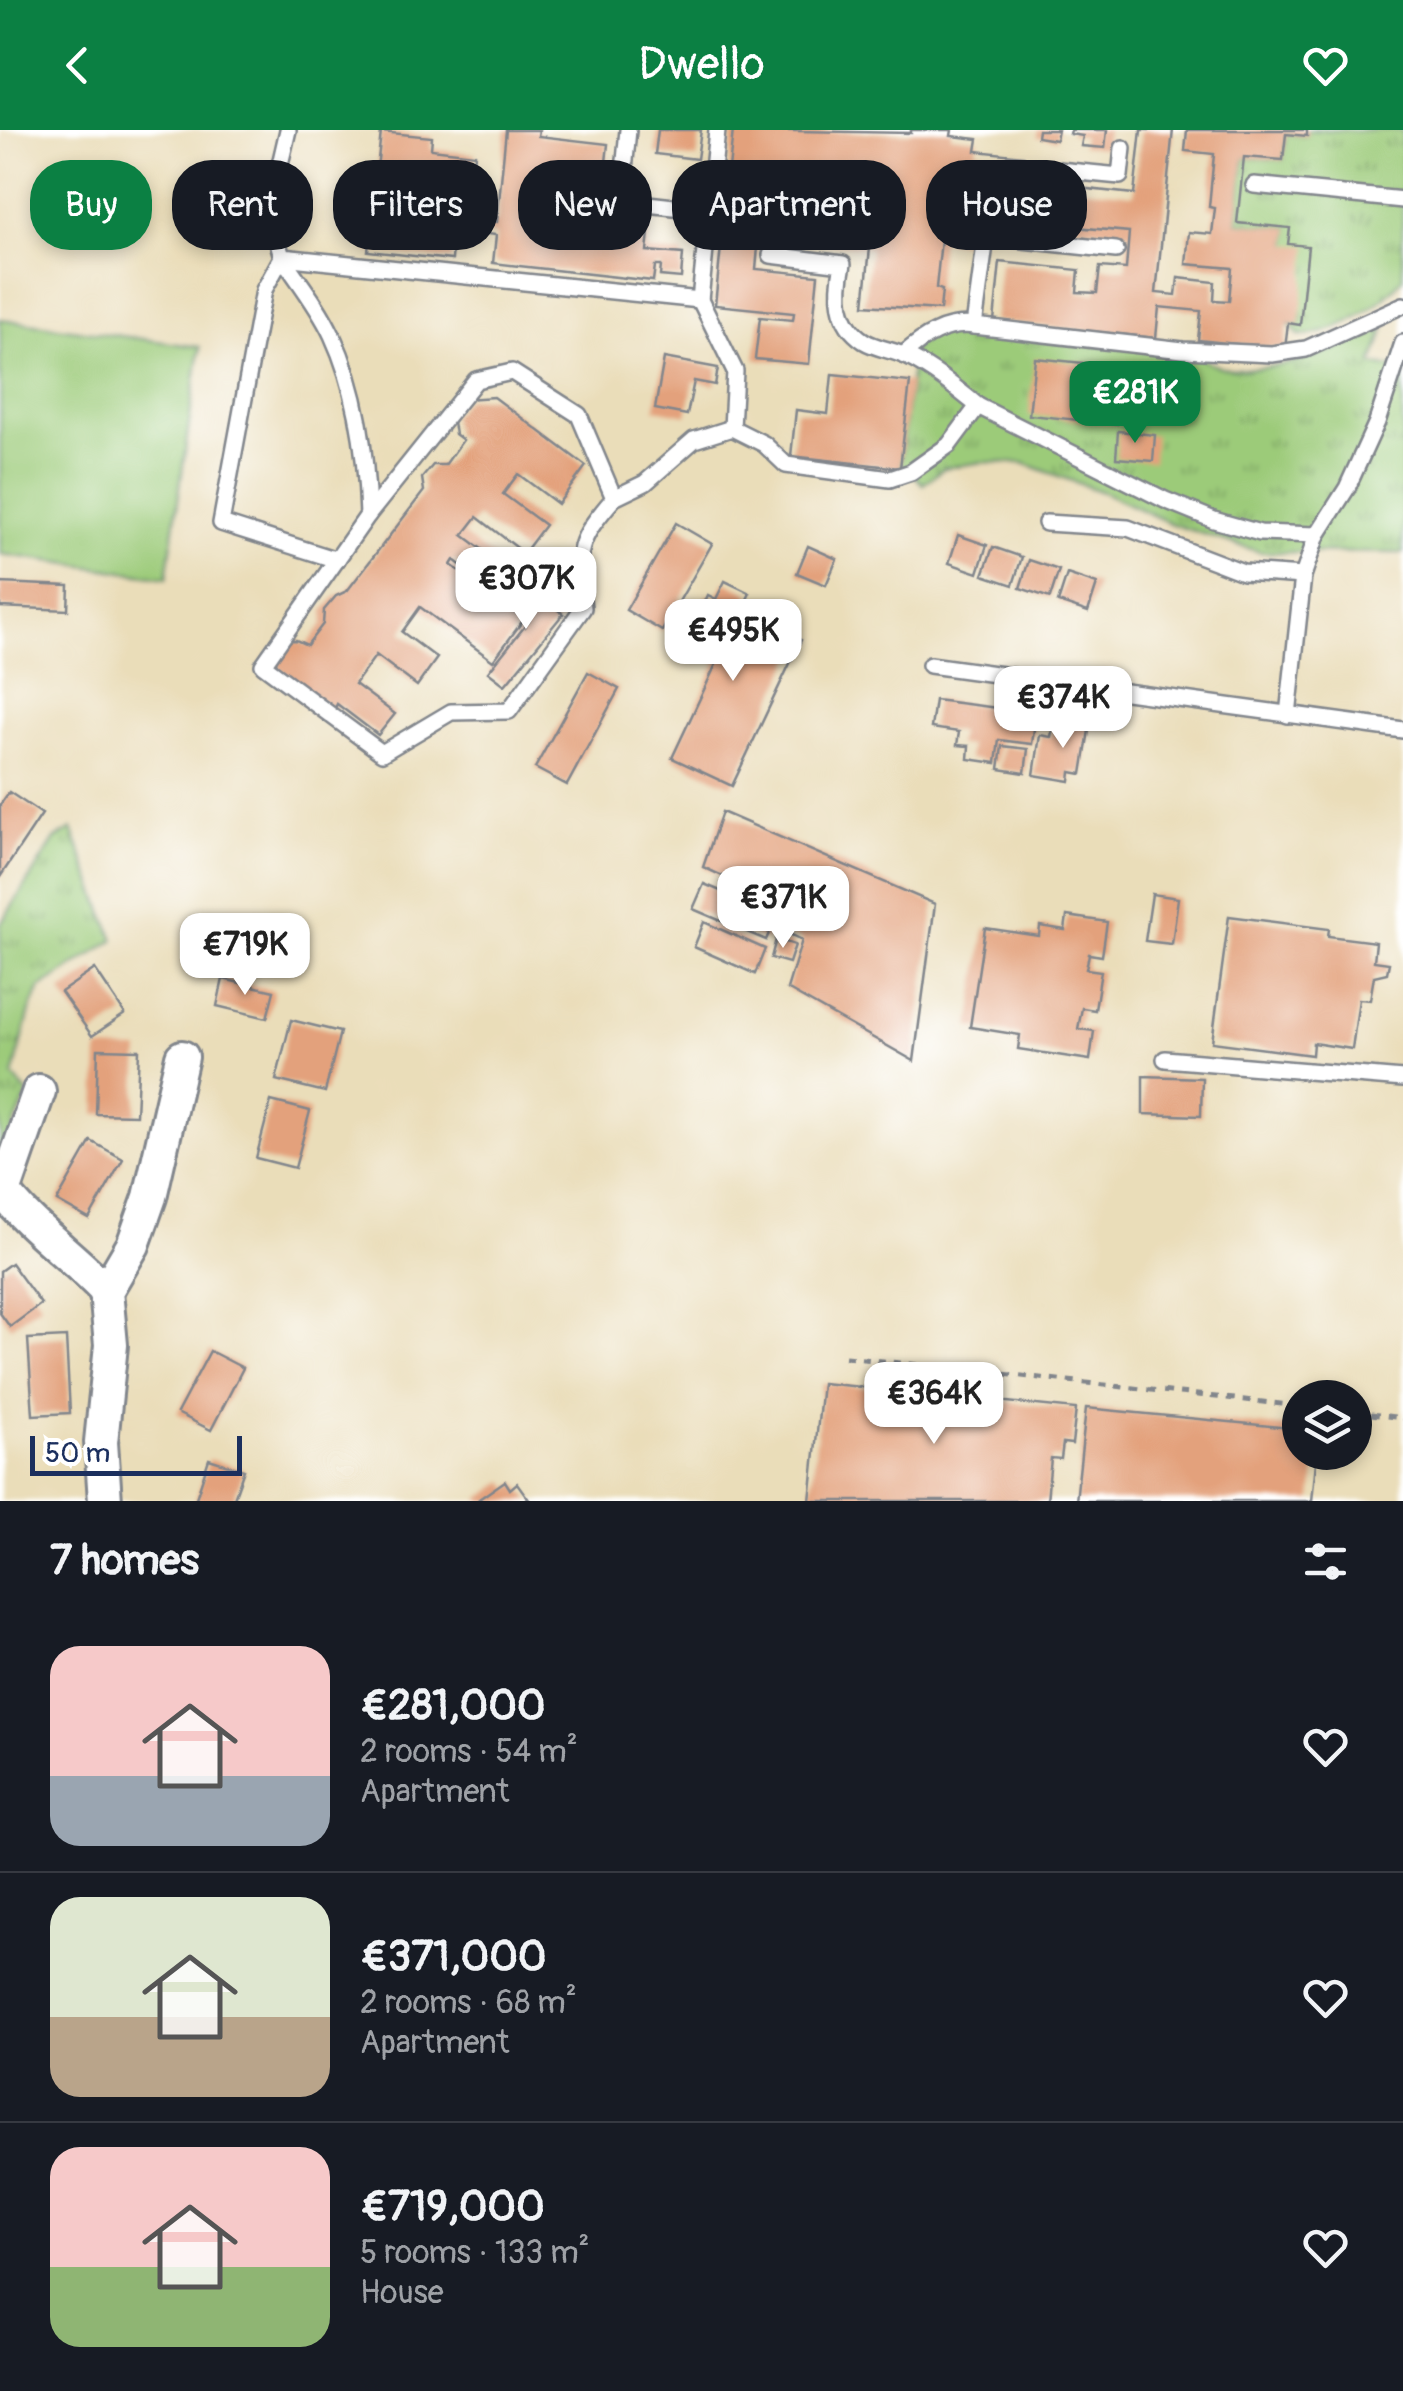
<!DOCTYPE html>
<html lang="en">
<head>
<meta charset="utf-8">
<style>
  body { margin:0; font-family:Pangolin,sans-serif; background:#20242c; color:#f1f3f6; height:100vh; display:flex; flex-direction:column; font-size:38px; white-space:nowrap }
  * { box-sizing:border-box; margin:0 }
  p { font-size:32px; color:#9ea1a6 }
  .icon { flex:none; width:55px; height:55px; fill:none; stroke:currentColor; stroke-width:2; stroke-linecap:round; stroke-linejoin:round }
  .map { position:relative; height:1371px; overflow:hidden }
  .panel { display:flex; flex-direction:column; background:#171b24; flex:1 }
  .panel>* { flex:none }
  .hud { position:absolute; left:30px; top:30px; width:1345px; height:90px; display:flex; gap:20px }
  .controls { position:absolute; left:1282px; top:1250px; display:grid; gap:20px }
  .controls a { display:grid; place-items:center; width:90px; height:90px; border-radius:50%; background:#171b24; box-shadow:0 5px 15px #0003; font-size:50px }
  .scale { position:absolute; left:30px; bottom:25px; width:212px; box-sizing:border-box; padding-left:10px; border:5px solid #1b2f5e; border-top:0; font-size:28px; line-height:35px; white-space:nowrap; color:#1b2f5e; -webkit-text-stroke:8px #fff; paint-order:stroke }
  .price { position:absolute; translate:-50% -85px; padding:0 22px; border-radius:20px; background:#fff; color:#222; font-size:32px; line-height:65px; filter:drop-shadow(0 2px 5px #0008) }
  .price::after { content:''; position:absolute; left:50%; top:60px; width:30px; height:22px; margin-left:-15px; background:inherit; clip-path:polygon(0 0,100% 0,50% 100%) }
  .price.active { background:#0b8043; color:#fff }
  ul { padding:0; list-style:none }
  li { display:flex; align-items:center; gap:30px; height:250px; padding:0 50px }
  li+li { border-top:2px solid #363941 }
  li span { display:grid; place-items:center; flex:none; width:280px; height:200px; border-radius:30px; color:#555 }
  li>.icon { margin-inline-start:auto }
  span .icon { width:120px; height:120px; fill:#fffc; stroke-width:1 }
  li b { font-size:42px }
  h2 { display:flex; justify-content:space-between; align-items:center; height:120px; padding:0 50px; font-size:42px }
  .chip { padding:0 35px; border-radius:40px; background:#171b24; box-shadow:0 5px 15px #0003; font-size:35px; line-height:90px }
  .chip.active { background:#0b8043; color:#fff }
  header { display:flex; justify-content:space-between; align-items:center; height:130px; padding:0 50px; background:#0b8043; color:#fff; font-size:45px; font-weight:600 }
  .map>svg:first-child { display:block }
</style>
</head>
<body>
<header><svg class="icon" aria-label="back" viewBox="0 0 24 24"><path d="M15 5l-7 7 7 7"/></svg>Dwello<svg class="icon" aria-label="heart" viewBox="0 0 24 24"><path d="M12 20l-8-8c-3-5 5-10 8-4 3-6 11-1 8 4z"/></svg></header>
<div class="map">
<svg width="1403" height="1371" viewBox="0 0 1403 1371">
  <defs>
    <pattern id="grass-tufts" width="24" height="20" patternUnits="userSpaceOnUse" patternTransform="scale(2.5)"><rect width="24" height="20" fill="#9ccb79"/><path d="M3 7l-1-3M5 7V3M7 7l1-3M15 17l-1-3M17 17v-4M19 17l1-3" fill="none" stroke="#7ea566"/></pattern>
  </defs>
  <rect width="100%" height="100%" fill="#fff"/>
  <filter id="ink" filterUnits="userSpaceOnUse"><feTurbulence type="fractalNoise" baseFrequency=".01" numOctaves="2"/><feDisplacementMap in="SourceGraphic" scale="20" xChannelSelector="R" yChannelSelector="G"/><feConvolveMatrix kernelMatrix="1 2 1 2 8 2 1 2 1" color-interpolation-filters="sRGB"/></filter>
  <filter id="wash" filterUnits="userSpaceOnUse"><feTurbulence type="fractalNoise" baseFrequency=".0048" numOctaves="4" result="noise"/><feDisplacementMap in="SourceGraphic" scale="40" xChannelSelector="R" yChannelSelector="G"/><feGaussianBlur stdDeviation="2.25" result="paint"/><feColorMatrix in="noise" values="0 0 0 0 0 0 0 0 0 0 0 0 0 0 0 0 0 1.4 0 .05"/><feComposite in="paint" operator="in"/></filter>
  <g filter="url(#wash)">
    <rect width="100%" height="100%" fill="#eaddb9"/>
    <g fill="url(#grass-tufts)" stroke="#5c7d6c" stroke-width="2.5">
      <path d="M1307,0h96v148c-23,28 -67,59 -104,57l-11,-12 11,2 -11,-81 1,-16 -52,-5 7,-66 39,3 3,-26 20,2z"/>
      <path d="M916,196l280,29c9,5 19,12 29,13 57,6 109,-18 160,-39l-13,36 31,3v185l-143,-1 -88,-28 -67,-31 -82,-30 -40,-1 -39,6 -21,16 -12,-12 -11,-3z"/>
      <polygon points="72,699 114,810 40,858 30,881 13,946 28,964 0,1029 0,795 55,709"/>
    </g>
    <polygon fill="#9ccb79" stroke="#5c7d6c" stroke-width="2.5" points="0,189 200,217 167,448 0,424"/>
    <g id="blocks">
      <g fill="#e3a17c">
        <polygon points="506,0 539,0 538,6 608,14 604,50 535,43 532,77 560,80 557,110 591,113 594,87 650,93 647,121 683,124 681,148 660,146 661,136 655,136 653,151 493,133 496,105 454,100 452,130 368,121 381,2 432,7 431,19 475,24 471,56 428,52 424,84 437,85 439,67 449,68 448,87 497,92"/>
        <polygon points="658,0 701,0 697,29 655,24"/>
        <polygon points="733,0 911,3 911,0 952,0 951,6 978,9 976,21 1024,26 1020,69 973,64 967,112 941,110 936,158 942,160 940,180 864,175 870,118 759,106 756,139 818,145 809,234 755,229 760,187 793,190 794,183 715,175"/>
        <polygon points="1038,0 1058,0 1056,10 1037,7"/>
        <polygon points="1071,0 1107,0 1105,18 1081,16 1083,6 1070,4"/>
        <polygon points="1141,0 1173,0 1156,163 1176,165 1178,148 1215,152 1214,170 1229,171 1232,138 1186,134 1189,102 1212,104 1215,78 1209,77 1214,24 1185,21 1187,0 1307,0 1307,6 1286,4 1283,30 1244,27 1237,93 1290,98 1288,114 1308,116 1300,195 1288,193 1285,219 1198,210 1201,181 1159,177 1156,208 994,191 1000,132 1079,140 1077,162 1097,163 1100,137 1126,139 1129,102 1065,96 1069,57 1134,64"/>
        <polygon points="664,228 718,238 715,255 694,251 687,285 655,279"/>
        <polygon points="1035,228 1123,237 1117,294 1029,285"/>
        <polygon points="832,244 910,252 900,338 791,326 796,280 828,284"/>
        <polygon points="494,267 586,336 558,374 518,344 503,364 545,395 524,423 477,387 463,405 511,441 495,462 454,430 451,435 524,489 493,531 420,477 402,502 437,528 417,556 376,525 355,554 395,584 378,605 337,574 334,580 278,538 275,529 285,511 296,510 307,515 323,494 324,480 336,466 347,461 424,361 422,348 433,335 445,335 463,310 455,304 452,286 466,269"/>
        <polygon points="1118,301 1155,305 1153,331 1116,328"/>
        <polygon points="676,393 712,414 662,501 626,480"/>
        <polygon points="958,405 987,415 978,443 949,433"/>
        <polygon points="808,416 837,429 826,455 797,443"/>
        <polygon points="993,417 1022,427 1013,455 983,445"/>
        <polygon points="1029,430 1059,440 1050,468 1020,458"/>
        <polygon points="1067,444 1097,454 1088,482 1058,472"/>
        <polygon points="725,451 750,463 741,482 801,510 732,656 672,628 717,532 684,517 708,465 716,469"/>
        <polygon points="0,453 69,456 68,480 0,477"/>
        <polygon points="525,453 563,484 505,555 488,542 529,491 508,474"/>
        <polygon points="588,542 619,559 567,655 535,638"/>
        <polygon points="935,570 1036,583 1032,614 999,610 996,633 968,629 969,616 957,615 959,602 931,598"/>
        <polygon points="1054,589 1090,594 1082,644 1071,642 1070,651 1034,645 1040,605 1051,607"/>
        <polygon points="1002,616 1028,619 1025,643 999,639"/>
        <polygon points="9,662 42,684 0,747 0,675"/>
        <polygon points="722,682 935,774 914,931 787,859 802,810 781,800 789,777 703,737"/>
        <polygon points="704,754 777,785 766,810 693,779"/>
        <polygon points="1152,764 1178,768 1172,814 1145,811"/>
        <polygon points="1067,786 1107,792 1102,826 1089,824 1086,839 1101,841 1095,880 1082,878 1078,899 1094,901 1090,930 1018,919 1020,905 970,897 985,798 1039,806 1040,796 1065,800"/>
        <polygon points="1229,786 1329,799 1328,806 1376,812 1374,831 1389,833 1387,843 1374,846 1370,870 1359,869 1352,919 1313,913 1312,925 1212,912"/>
        <polygon points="704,792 765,819 755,844 694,817"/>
        <polygon points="776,809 795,815 789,833 771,828"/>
        <polygon points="95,839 125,884 92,906 61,862"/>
        <polygon points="223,849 274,861 267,888 217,876"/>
        <polygon points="291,890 340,902 325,962 276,950"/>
        <polygon points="98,919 139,920 136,985 96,984"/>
        <polygon points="1143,946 1202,948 1201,986 1143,984"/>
        <polygon points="271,971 310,981 295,1038 256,1028"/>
        <polygon points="91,1011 123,1029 89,1089 57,1071"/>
        <polygon points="11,1133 41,1174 10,1197 0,1183 0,1141"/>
        <polygon points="66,1207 70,1283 33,1285 28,1209"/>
        <polygon points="210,1221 243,1238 211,1300 177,1283"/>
        <polygon points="822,1253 1076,1279 1072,1314 1063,1313 1061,1329 1051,1328 1047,1371 810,1371"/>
        <polygon points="1086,1278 1300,1299 1300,1322 1317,1322 1312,1371 1076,1371"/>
        <polygon points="209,1329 244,1340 233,1371 195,1371"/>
        <polygon points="505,1351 510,1359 517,1353 530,1371 481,1371 479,1369"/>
      </g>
    </g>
  </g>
  <g filter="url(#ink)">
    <use href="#blocks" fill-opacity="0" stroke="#82868c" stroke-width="2.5"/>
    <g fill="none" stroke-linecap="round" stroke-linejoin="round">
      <defs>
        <g id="service">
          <polyline points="288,0 269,82 282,127 700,170 717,0"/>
          <polyline points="628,0 621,71 709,81"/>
          <polyline points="1254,55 1403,70"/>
          <polyline points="990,78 974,196 1183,220 1272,224 1306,219 1403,175"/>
          <polyline points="985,106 1116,120"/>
          <polyline points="1039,112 1048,39 1120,46 1123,18"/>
          <path d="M771,125l72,9c-6,28 -7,59 21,77 13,8 30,9 44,16 26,13 48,31 70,49"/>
          <polyline points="700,170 735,241 732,298"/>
          <path d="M903,225c20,-18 43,-33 71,-29"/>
          <path d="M614,368c-39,45 -37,52 -31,110l-74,103 -58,1 -69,41 -119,-88 105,-150 108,-135 36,-8 67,43 35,83 31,-15 49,-43 38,-12 32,16 22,21 104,14 21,-7 38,-27 29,-39 187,94 49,20 46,13 57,2"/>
          <polyline points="1046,393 1128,398 1243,442 1303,446"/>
          <path d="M337,430l-116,-37 43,-233 18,-33c17,25 37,50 50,78 26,56 34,119 36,180"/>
          <polyline points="930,535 1403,600"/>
          <polyline points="1288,585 1303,446 1317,405 1347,358 1377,292 1403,213"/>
          <polyline points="1165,929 1403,949"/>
        </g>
        <g id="minor">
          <path d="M0,1057c30,41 71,67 106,104l27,-46 17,-48 32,-140"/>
          <polyline points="4,1062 39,961"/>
          <polyline points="105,1371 101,1312 111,1215 106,1161"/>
        </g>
      </defs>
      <use href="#service" stroke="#82868c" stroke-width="20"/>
      <use href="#minor" stroke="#82868c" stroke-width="38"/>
      <g stroke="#82868c" stroke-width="5" stroke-dasharray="8 8" stroke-linecap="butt">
        <polyline points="845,1227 1300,1276"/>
        <polyline points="1355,1282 1403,1288"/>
      </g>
      <use href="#service" stroke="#fff" stroke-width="15"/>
      <use href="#minor" stroke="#fff" stroke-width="32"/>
    </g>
    <circle fill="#8e978b" cx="1158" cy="265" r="10"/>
  </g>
</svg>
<div class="controls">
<a><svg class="icon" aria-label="layers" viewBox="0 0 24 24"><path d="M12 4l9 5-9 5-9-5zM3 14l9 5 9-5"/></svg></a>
</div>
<div class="scale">50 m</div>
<b class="price active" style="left:1135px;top:316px">€281K</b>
<b class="price" style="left:526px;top:502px">€307K</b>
<b class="price" style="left:733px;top:554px">€495K</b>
<b class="price" style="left:1063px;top:621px">€374K</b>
<b class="price" style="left:783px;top:821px">€371K</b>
<b class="price" style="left:245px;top:868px">€719K</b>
<b class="price" style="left:934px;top:1317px">€364K</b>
<div class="hud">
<a class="chip active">Buy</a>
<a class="chip">Rent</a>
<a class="chip">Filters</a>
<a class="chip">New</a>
<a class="chip">Apartment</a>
<a class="chip">House</a>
</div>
</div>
<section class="panel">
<h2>7 homes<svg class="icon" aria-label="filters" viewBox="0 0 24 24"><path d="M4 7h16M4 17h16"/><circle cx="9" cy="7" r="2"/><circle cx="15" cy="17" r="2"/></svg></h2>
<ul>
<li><span style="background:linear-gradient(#f6c9c9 65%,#9aa5b1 0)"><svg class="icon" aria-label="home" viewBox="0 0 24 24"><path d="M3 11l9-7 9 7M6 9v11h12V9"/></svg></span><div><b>€281,000</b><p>2 rooms · 54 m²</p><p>Apartment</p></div><svg class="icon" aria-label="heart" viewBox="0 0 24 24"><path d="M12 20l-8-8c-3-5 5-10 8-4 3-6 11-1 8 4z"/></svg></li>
<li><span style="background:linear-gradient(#dfe7d0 60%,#b9a48a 0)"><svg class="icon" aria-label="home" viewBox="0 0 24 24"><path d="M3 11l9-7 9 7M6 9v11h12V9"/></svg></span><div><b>€371,000</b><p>2 rooms · 68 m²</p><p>Apartment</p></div><svg class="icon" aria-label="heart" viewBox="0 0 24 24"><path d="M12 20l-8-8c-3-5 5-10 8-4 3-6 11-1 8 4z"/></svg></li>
<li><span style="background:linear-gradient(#f6c9c9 60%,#8fb573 0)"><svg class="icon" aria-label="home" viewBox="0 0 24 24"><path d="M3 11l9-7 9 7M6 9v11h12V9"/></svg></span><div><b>€719,000</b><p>5 rooms · 133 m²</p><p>House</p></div><svg class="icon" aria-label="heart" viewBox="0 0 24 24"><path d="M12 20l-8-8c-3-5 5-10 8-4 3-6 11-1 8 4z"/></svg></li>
</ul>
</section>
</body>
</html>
